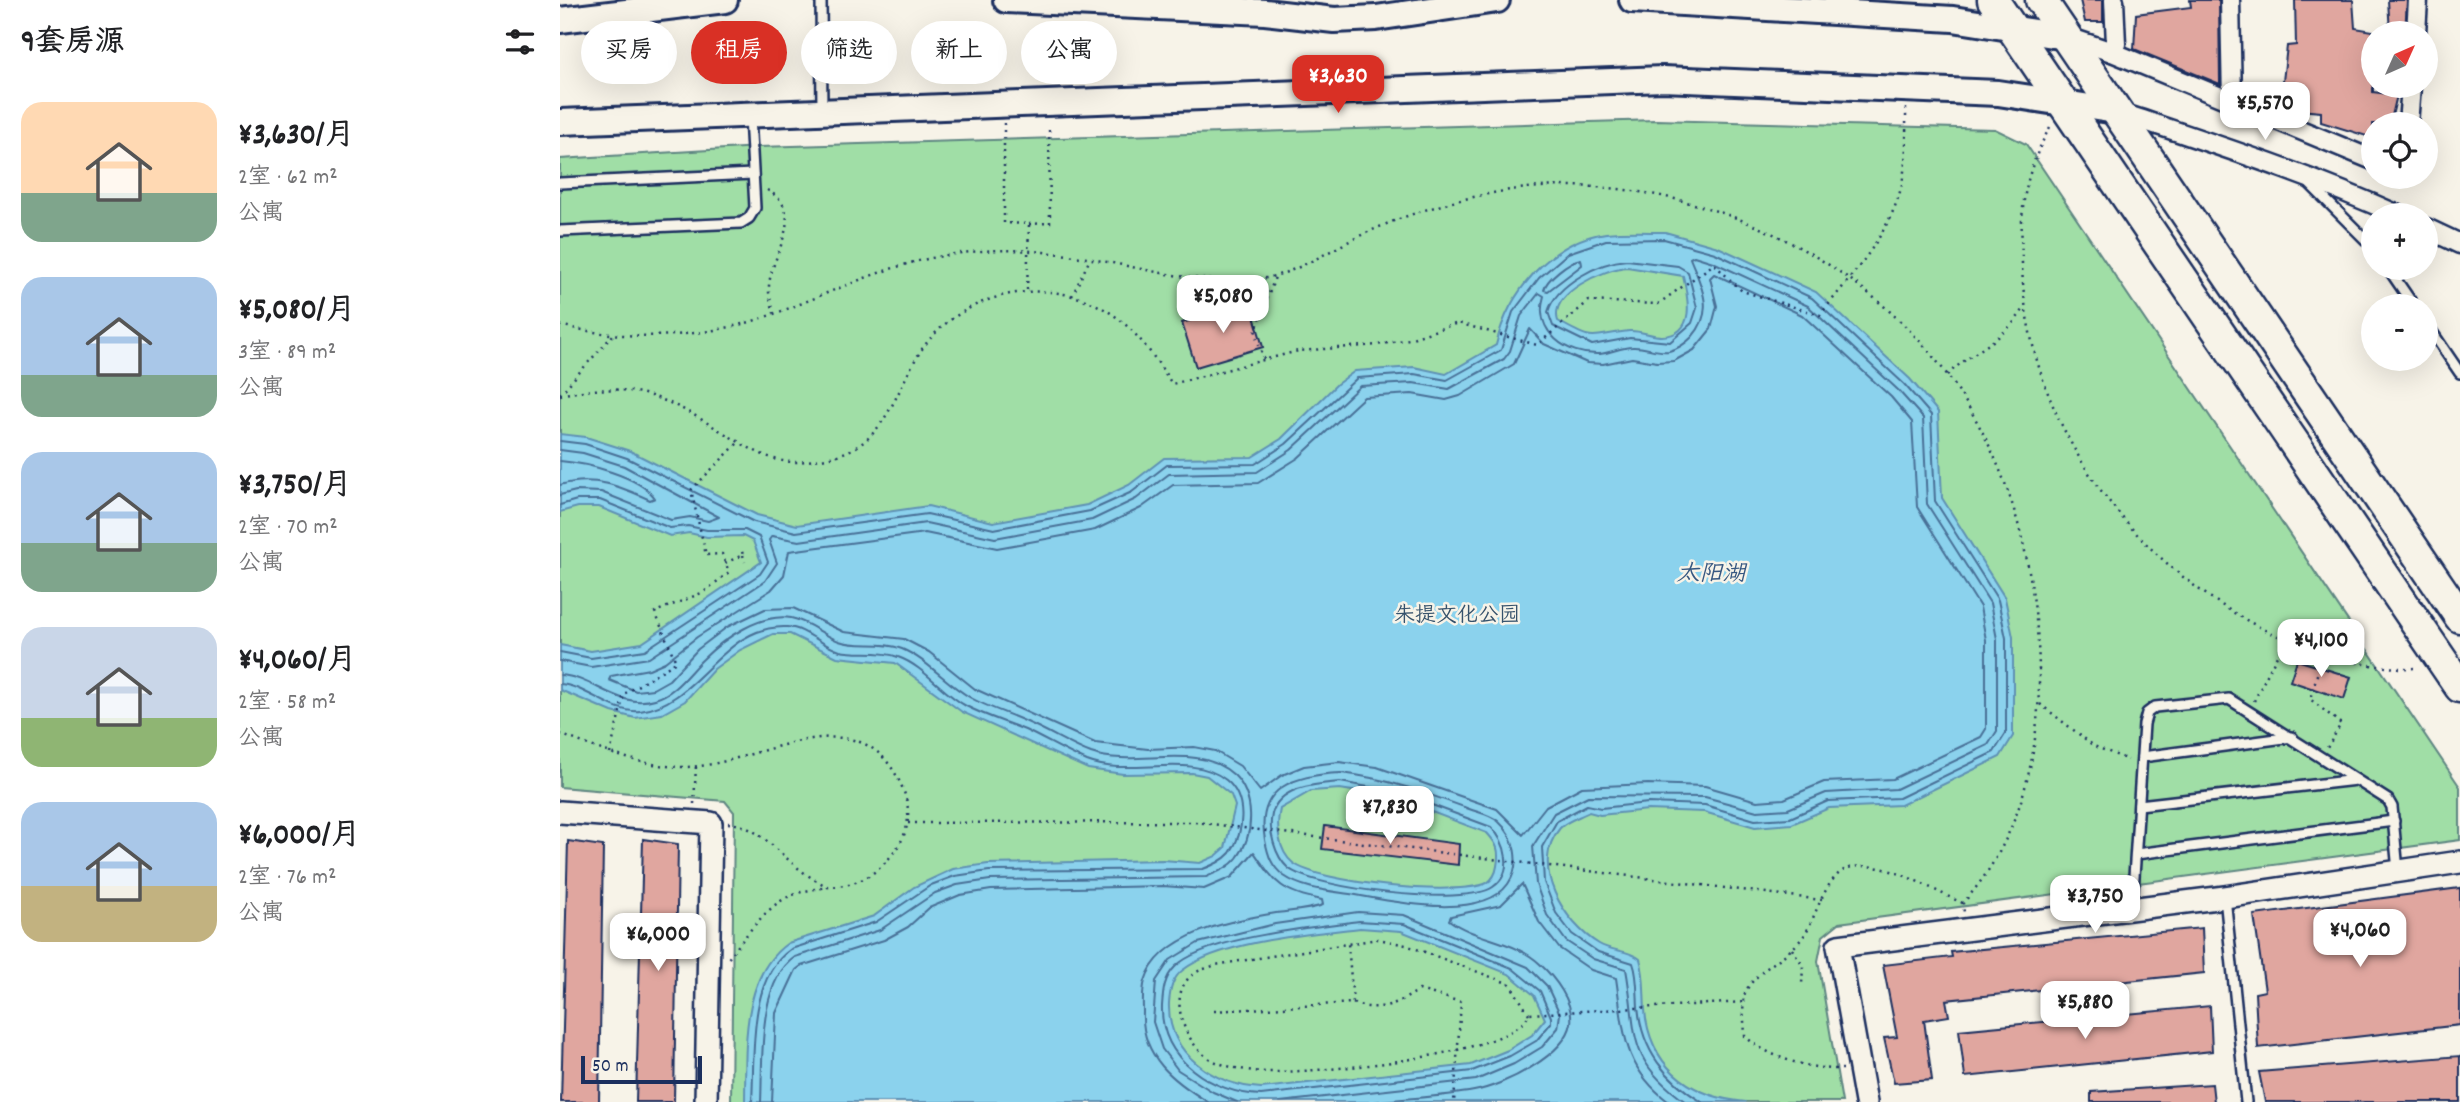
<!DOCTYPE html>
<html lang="zh">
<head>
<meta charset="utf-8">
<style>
  body { margin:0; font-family:Dekko,"LXGW WenKai TC",sans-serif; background:#f2f2f2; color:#202124; height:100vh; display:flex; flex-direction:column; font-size:26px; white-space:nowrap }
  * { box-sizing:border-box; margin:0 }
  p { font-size:23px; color:#757577 }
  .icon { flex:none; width:38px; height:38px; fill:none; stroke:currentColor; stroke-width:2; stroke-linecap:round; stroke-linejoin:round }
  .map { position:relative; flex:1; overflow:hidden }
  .side { display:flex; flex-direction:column; background:#fff; width:560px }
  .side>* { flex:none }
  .guide { position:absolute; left:21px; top:21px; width:665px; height:63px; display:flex; gap:14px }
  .needle { width:46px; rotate:45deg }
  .tools { position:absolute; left:1801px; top:21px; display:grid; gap:14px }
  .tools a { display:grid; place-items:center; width:77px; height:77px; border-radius:50%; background:#fff; box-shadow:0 7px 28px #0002; font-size:35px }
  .scale { position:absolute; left:21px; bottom:18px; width:121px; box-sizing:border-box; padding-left:7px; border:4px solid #1b2f5e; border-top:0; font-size:19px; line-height:24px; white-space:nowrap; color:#1b2f5e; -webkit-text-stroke:5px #f7f3e8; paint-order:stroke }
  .price { position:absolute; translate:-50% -60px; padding:0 16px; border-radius:14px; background:#fff; color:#222; font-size:23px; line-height:46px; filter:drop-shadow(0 2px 4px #0008) }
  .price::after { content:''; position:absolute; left:50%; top:42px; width:21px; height:16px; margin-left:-10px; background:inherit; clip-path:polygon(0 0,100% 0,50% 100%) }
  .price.active { background:#d93025; color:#fff }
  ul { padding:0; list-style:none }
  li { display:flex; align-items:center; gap:21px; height:175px; padding:0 21px }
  li span { display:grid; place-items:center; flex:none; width:196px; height:140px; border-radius:21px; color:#555 }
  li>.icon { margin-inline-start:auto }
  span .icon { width:84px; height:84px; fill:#fffc; stroke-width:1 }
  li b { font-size:30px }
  h2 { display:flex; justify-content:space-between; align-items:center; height:84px; padding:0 21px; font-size:30px }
  .tag { padding:0 24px; border-radius:32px; background:#fff; box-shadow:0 7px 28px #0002; font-size:24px; line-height:63px }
  .tag.active { background:#d93025; color:#fff }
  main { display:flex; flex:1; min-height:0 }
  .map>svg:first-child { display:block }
</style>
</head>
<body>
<main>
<section class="side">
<h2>9套房源<svg class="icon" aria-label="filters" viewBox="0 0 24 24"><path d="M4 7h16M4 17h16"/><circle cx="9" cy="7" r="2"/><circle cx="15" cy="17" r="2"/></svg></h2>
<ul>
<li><span style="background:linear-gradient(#ffd9b3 65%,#7fa58c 0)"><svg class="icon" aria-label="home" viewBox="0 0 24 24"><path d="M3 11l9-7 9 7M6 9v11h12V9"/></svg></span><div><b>¥3,630/月</b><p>2室 · 62 m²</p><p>公寓</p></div></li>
<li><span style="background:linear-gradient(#a9c7e8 70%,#7fa58c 0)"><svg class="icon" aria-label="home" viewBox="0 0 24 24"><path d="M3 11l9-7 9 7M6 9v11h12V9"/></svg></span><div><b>¥5,080/月</b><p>3室 · 89 m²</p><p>公寓</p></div></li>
<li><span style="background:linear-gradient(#a9c7e8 65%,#7fa58c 0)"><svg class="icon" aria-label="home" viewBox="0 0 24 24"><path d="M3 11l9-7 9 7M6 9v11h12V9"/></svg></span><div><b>¥3,750/月</b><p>2室 · 70 m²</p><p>公寓</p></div></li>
<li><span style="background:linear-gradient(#c9d6e8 65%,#8fb573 0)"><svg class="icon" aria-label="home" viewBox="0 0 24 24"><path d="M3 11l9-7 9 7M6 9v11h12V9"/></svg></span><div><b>¥4,060/月</b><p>2室 · 58 m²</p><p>公寓</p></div></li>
<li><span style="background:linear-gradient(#a9c7e8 60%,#c2b280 0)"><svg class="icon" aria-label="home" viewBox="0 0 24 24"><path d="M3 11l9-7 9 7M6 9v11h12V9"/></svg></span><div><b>¥6,000/月</b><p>2室 · 76 m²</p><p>公寓</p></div></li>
</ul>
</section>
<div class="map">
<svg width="1900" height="1102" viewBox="0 0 1900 1102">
  <rect width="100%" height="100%" fill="#f7f3e8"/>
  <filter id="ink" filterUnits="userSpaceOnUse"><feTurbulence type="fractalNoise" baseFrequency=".0143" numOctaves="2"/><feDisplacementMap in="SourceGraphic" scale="14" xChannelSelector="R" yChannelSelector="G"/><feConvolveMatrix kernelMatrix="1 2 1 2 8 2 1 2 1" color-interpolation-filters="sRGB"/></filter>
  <g filter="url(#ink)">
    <polygon fill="#a0dea6" stroke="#5e8682" stroke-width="2" points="1096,120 1435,129 1466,144 1900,787 1900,840 1279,923 1263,936 1258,961 1282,1102 171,1102 174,812 165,801 0,787 0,159 199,147"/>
    <path fill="#8bd2ed" stroke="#5e91b4" stroke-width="2" fill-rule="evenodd" d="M1105,232l53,15 98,45 94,87 28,33 4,86 63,100 8,39v99l-13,21 -99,48 -72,3 -37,16 -37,3 -51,-15 -56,-2 -48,5 -11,-3c-9,5 -23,9 -29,16 -32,38 5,96 39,116 13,8 29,5 41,15 6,19 3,40 6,60 9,53 50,79 100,83h-1001c1,-51 -5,-126 43,-159l86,-27 40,-29 39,-18 35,-5 175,-4 37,3 16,-7 9,-8 10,-42 -4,-11 -24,-19 -15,-3 -69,1 -35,-5 -126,-57 -67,-49 -58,-6 -47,-23h-17l-33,16 -26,19 -29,32 -23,13 -27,4 -23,-6 -52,-22v-45l31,6 51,-8 119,-81 -8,-21 -10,-5 -36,1 -18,-4 -19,3 -71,-29h-21l-18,5v-78l26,3 44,14 127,64 40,10 131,-19 65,16 94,-17 42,-20 35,-27 88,-1 29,-18 56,-55 18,-13 59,-4 32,7 50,-29c12,-52 54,-104 110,-112 19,-2 40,-1 59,-1zM1067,267l56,9c5,21 14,59 -21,60 -11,0 -22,-6 -33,-5 -40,4 -31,13 -71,-10 -9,-28 46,-52 69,-54zM780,789l55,9 92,35c10,11 13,17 10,33 -1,7 -4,13 -10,17 -31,14 -168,0 -194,-20 -15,-12 -17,-37 -13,-54l31,-18zM800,928l41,3 108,43 25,21 11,24 -13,16 -24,15 -37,15 -210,23c-47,-3 -94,-34 -92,-85 1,-12 3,-25 14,-33 38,-29 129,-36 177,-42z"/>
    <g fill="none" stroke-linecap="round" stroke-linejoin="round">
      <g stroke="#487097" stroke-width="2">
        <path d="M1021,259l1,6 -34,26 -4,-1c2,-11 25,-29 37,-31z"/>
        <path d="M1067,260l51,6 10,6 9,36 -5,15 -22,19 -40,-4 -38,7 -39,-19 -5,-14c8,-28 52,-50 79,-52z"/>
        <polygon points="1154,274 1242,315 1331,397 1352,422 1357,507 1420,607 1426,640 1426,729 1421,737 1333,779 1264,782 1224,799 1197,801 1145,786 1088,784 1022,787 986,806 963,835 937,809 817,767 779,762 744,766 722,775 700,791 680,766 655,751 634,747 588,749 535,743 415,689 369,652 344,639 284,632 233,608 205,609 167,627 138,649 109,680 93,689 76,691 49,680 51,676 89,669 105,662 137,637 211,590 224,575 229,551 365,533 437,548 535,530 581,508 613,485 698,483 738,458 804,397 852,394 886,400 900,396 954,364 970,329 984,344 1027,363 1043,364 1072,358 1097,362 1114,361 1134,350 1151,329 1157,306 1150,278"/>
        <path d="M0,441l25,3 42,14 127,64 42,10 131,-18 67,15 96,-18 42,-19 35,-27 88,-1 31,-20 71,-66 57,-4 33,6 54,-30 12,-38 26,-34 29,-25 38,-13 58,-1 51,14 97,45 92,86 27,31 4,86 63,99 8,38v95l-12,19 -95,46 -71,3 -38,17 -35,2 -50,-15 -57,-2 -47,5 -14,-3 -30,16 -15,26 2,35 12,31 16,21 26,18 35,11c5,13 4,30 5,44 4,44 27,72 64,95"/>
        <polyline points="0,450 23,453 64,466 159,517 148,521 130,517 111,520 41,492 16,491 0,495"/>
        <path d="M0,461c26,2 79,15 95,37l-5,2c-30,-14 -57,-25 -90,-15"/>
        <polyline points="0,505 17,500 40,500 110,528 128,526 147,530 185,530 199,537 208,562 200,574 85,650 31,658 0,652"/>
        <path d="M0,661l31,6 58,-9 116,-77 12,-18 -8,-23 3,-4 27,5 127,-18 69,15 97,-18 44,-21 33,-25 88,-2 34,-22 69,-64 53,-3 36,6 55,-30 6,-8 11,-35 18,-23 5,3c-11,36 23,60 56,58 11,-1 21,-7 32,-7 13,-1 24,6 37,4 9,-2 17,-8 23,-14 24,-27 9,-51 -2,-79l4,-2 19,6 95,44 90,84 25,28 4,86 63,99 7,36v92l-9,14 -92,44 -70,4 -38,16 -31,2 -52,-14 -117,-1 -34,17 -21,33 3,38 11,31 19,26 27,18 33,10c12,65 -2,89 60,133"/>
        <path d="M0,675c34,2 59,35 95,24 21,-6 33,-26 48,-40 21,-21 58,-46 88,-41 17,3 32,17 48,23 19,7 44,0 63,8 26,11 44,35 69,49 18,10 39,16 58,25 21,9 41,22 62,30 46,16 105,-13 143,22 21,21 21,59 3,83 -8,10 -19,14 -31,19l-216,3 -33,5 -22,8 -55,37 -85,27c-38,26 -32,104 -34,145"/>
        <path d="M0,684c27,2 52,30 80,27 59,-7 82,-87 147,-84 19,1 35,19 53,24 18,4 40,-1 58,6 26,9 44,36 68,49 19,10 40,16 59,24 21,10 41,22 62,31 43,17 104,-10 139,19 21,17 19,52 4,73 -7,8 -17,12 -27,16l-214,2 -34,5 -24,9 -55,37 -85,27c-44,30 -36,106 -39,153"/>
        <path d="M781,773c44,5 82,19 123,34 11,5 24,6 34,14 17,15 24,43 10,63 -26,37 -114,18 -152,11 -23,-4 -52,-5 -72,-19 -13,-10 -16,-21 -19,-36 -10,-54 31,-65 76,-67z"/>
        <path d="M780,782l57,10 94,35c15,15 24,45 2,60 -29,20 -179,2 -205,-19 -13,-12 -20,-37 -16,-54 7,-28 45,-30 68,-32z"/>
        <path d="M799,921l45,3 108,44 28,23 11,26v6l-15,18 -26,15 -38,15 -211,24c-48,-2 -101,-35 -99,-89 1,-15 2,-28 13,-39 29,-30 142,-40 184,-46z"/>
        <path d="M212,1102l4,-89 20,-43 5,-4 83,-26 24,-13 21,-19 31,-13 31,-5 172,-4 41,3 28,-12 22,-25c22,32 27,40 68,48l1,5c-14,5 -32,6 -47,8 -43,7 -116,20 -131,68 -3,9 -2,21 -2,32 -2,44 32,69 65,89"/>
        <polyline points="677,1102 653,1092 618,1070 602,1049 593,1022 596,981 610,960 638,943 715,924 798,912 844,915 968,967 987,986 1000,1014 998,1028 982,1047 954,1064 916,1080 720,1102"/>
        <path d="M814,1102c33,-4 68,-5 100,-11 29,-5 92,-36 97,-68 3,-21 -17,-46 -31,-59 -25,-24 -64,-24 -91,-44l2,-4 50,-11 21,-21 17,38 20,26 32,22 25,8c8,53 6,88 53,124"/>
      </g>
    </g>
    <g fill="#e0a69f" stroke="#1b2f5e" stroke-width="2">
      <polygon points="1520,0 1543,0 1543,22 1525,22"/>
      <polygon points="1630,0 1659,0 1660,84 1574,49 1576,14 1631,7"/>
      <polygon points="1735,0 1793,0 1795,28 1813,31 1813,92 1837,95 1830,124 1813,124 1813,138 1761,122 1761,112 1727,109 1683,94 1683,84 1722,90 1727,46 1736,45"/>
      <polygon points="1828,0 1847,0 1845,33 1830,33"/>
      <polygon points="690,302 703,347 636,367 622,323"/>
      <polygon points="1737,660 1791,677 1784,699 1730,681"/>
      <polygon points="765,826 899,844 898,865 762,849"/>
      <polygon points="83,839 118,844 114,1102 76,1102"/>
      <polygon points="8,841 43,846 39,1102 1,1102"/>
      <polygon points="1900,888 1900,1025 1698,1048 1695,993 1705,991 1694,915"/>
      <polygon points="1642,928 1644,973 1386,1000 1389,1016 1364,1020 1372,1080 1334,1083 1324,1038 1337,1037 1323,965 1392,957 1391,952"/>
      <polygon points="1650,1006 1652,1051 1405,1077 1399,1030"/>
      <polygon points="1900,1056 1900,1102 1705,1102 1699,1072"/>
      <polygon points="1652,1084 1654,1102 1531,1102 1531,1092"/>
    </g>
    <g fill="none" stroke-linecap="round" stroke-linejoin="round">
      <defs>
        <g id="service">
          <polyline points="261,0 262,110"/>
          <polyline points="0,183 193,174"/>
          <polyline points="1750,184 1813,247"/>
          <polyline points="0,231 181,223 189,218 195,208 190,116"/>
          <polyline points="1828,268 1854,306"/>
          <polyline points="1866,323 1900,373"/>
          <polyline points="1582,757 1732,737"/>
          <polyline points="1579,805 1796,780"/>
          <polyline points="1576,854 1834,821"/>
          <polyline points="1665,897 1686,1102"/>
          <polyline points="1572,907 1584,724 1587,713 1595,707 1669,699 1828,800 1832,807 1838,871"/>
        </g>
        <g id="minor">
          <polyline points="1670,0 1672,102"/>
          <polyline points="1856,33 1858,0"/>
          <polyline points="1508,37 1552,52 1813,160"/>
          <polyline points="1552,52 1556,44 1554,0"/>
          <path d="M1559,112c94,32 189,62 279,103"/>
          <polyline points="1848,124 1851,86"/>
          <polyline points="1866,228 1900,244"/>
        </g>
        <g id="tertiary">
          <polyline points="0,812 151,823 146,1102"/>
          <polyline points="1306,1102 1278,946 1665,897 1900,862"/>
        </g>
        <g id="secondary">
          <polyline points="446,0 705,12 774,20 816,18 937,0"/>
          <polyline points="1072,0 1393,19 1506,37"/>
          <polyline points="0,20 165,0"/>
          <polyline points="0,122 1103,79 1438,93 1556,111"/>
        </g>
        <g id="trunk">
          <polyline points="1433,0 1900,687"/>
          <polyline points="1481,0 1900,617"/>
        </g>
      </defs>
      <use href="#service" stroke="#1b2f5e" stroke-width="14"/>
      <use href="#minor" stroke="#1b2f5e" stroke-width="23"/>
      <use href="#tertiary" stroke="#1b2f5e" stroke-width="26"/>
      <use href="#secondary" stroke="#1b2f5e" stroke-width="30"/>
      <use href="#trunk" stroke="#1b2f5e" stroke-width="35"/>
      <g stroke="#1b2f5e" stroke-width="2.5" stroke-dasharray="2 5" stroke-linecap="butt">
        <polyline points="444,123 444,223 469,224 467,291"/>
        <path d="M1490,127c-27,50 -30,81 -28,137 4,157 106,297 243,366 48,23 99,40 153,38"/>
        <path d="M207,190c42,23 4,63 2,96 -1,9 3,18 5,27"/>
        <polyline points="469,224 490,223 489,125"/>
        <polyline points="512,296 530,259"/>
        <path d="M0,325c62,16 132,14 193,-4 63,-20 119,-52 184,-64 40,-8 82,-9 123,-3 64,8 128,31 193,26 42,-4 75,-30 113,-47 36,-17 77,-30 117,-38 161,-35 348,36 452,164 52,64 83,143 96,224 18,109 10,234 -68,320l1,10"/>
        <polyline points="704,359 695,333 715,277"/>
        <path d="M1387,375c29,-27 56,-33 78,-68"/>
        <polyline points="0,394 53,335"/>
        <path d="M0,395c71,-15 104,1 164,38 22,13 46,30 73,29 24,-2 50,-6 69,-22 28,-24 37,-66 59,-95 43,-56 131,-72 190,-29 24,18 41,43 57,68l126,-33 79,-6 32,-6 49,-16 79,22 52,-44 69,3 56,-40 28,27 78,24c31,-39 75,-86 83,-137 4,-23 3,-46 3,-70"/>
        <polyline points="183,555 185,562"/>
        <polyline points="165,563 183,555 181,548"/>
        <polyline points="1763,654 1750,699 1781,724 1767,748"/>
        <polyline points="1694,701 1725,639"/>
        <polyline points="1480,704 1534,746 1568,760"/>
        <path d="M0,734c41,16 79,32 123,33 73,1 177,-79 219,20 11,25 7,48 -11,69 -36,43 -64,22 -105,42 -23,12 -43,42 -59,62"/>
        <polyline points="50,754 64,694 116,662 95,612 144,592 169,572 162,554 146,555 131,490 179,442"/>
        <polyline points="134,804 136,766"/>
        <path d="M168,823c39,2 61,51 105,65"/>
        <polyline points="348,823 635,822 1262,900"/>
        <polyline points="1232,949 1243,965 1242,985"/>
        <path d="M793,1003c25,10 45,1 66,-13l42,12 -7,100"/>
        <polyline points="654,1011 793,1003 788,943"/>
        <path d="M969,1014l-19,-30 -104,-39 -28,-6 -163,26c-6,3 -14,4 -20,8 -32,20 -9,76 19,88 15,7 35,10 52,11 45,1 247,-15 263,-58l216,-12"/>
        <path d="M1283,1069c-31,1 -75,-11 -98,-33 0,-12 -5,-37 2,-47 14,-23 43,-32 58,-55 12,-19 21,-63 48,-67 37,-6 77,23 110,36"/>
      </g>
      <use href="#service" stroke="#f7f3e8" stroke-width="9"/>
      <use href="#minor" stroke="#f7f3e8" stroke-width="18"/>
      <use href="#tertiary" stroke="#f7f3e8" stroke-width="21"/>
      <use href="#secondary" stroke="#f7f3e8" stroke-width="24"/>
      <use href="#trunk" stroke="#f7f3e8" stroke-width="30"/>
    </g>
  </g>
  <g text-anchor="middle" stroke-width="5" stroke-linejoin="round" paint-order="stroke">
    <g font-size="21" fill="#36526c" stroke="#f7f3e8">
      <text x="897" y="621">朱提文化公园</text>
    </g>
    <g font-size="23" font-style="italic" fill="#375882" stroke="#f7f3e8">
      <text x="1151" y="580">太阳湖</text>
    </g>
  </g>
</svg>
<div class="tools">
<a><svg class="needle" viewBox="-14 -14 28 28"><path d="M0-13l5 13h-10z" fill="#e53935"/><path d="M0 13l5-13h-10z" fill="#757577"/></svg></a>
<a><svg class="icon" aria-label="locate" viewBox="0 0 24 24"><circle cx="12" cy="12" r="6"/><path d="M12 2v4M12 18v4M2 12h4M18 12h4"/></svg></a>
<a>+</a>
<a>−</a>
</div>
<div class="scale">50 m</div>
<b class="price active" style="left:778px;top:115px">¥3,630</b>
<b class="price" style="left:1705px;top:142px">¥5,570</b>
<b class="price" style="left:663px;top:335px">¥5,080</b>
<b class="price" style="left:1761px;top:679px">¥4,100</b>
<b class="price" style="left:830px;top:846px">¥7,830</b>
<b class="price" style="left:1535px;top:935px">¥3,750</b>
<b class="price" style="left:1800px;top:969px">¥4,060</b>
<b class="price" style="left:98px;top:973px">¥6,000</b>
<b class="price" style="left:1525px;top:1041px">¥5,880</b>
<div class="guide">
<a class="tag">买房</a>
<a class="tag active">租房</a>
<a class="tag">筛选</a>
<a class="tag">新上</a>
<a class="tag">公寓</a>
</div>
</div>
</main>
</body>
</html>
